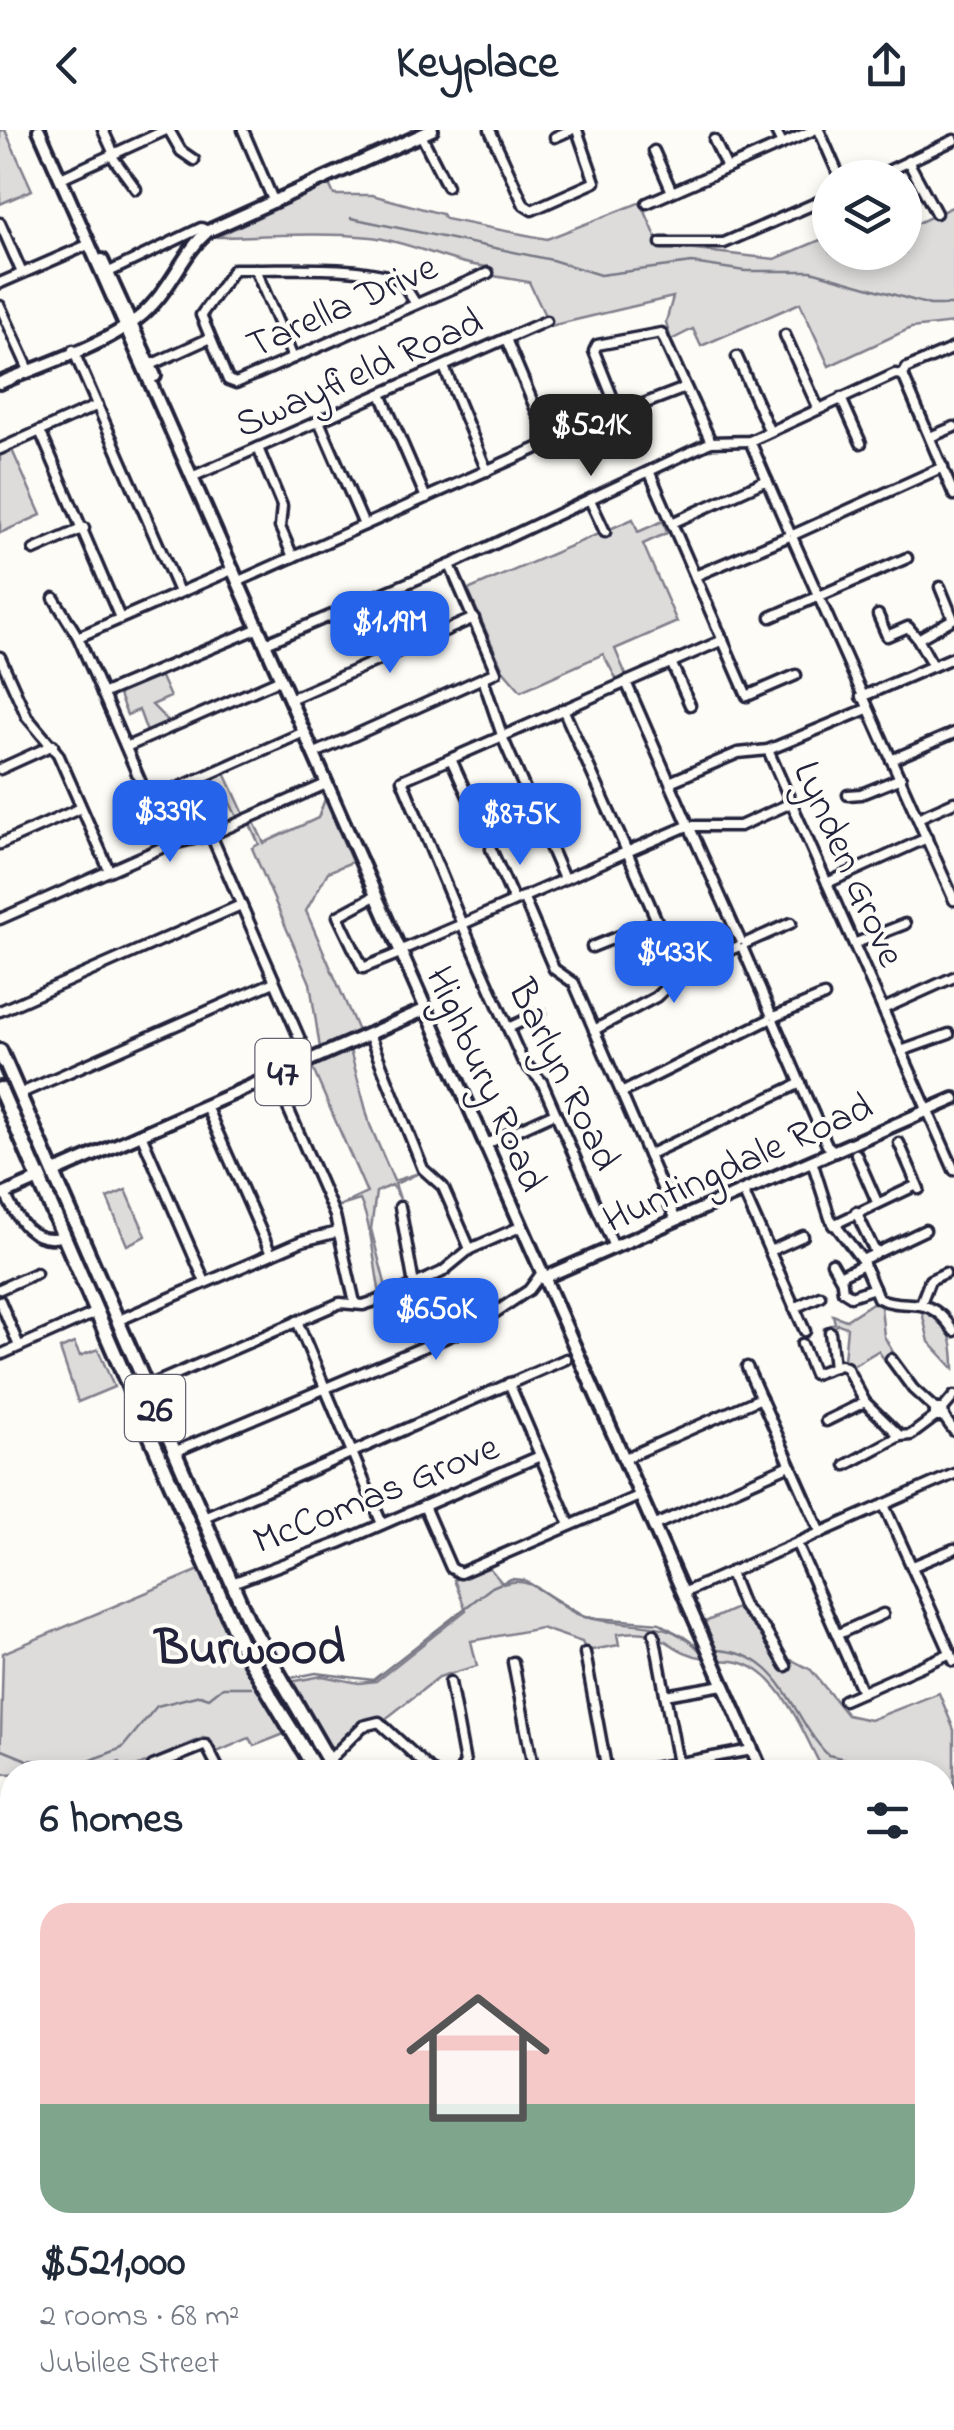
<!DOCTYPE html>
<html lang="en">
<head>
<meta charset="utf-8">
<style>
  body { margin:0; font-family:"Indie Flower",sans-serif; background:#f6f6f7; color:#1f2937; height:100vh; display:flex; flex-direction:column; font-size:38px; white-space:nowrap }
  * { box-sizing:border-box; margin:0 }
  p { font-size:32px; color:#747a83 }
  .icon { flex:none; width:55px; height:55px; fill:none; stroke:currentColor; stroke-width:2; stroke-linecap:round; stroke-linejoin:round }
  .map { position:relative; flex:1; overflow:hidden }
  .drawer { position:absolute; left:0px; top:1630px; width:955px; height:670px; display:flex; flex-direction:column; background:#fff; border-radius:40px 40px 0 0; box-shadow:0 5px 15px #0003 }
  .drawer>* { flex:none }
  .tools { position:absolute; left:812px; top:30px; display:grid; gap:20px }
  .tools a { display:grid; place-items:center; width:110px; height:110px; border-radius:50%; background:#fff; box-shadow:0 5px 15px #0003; font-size:50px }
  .price { position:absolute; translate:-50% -85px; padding:0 22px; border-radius:20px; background:#2563eb; color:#fff; font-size:32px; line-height:65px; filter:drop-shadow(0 2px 5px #0008) }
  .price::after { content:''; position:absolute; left:50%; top:60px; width:30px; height:22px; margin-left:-15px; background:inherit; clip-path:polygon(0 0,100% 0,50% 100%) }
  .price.active { background:#222; color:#fff }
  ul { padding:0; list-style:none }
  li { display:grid; align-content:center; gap:20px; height:530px; padding:0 40px }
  li span { display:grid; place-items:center; height:310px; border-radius:30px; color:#555 }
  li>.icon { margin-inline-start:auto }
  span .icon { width:180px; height:180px; fill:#fffc; stroke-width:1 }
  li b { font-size:42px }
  h2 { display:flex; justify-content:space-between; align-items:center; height:120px; padding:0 40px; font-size:42px }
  header { display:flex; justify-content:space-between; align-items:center; height:130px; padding:0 40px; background:#fff; font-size:45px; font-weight:800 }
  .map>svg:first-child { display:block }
</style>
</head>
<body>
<header><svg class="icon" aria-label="back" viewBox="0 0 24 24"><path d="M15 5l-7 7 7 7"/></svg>Keyplace<svg class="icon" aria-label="share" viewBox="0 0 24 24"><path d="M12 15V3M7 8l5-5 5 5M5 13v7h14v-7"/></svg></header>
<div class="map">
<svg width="954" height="2300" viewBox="0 0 954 2300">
  <rect width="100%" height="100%" fill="#fdfcf7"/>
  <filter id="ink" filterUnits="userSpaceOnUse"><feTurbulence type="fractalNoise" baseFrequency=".01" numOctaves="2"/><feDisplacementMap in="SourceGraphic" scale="20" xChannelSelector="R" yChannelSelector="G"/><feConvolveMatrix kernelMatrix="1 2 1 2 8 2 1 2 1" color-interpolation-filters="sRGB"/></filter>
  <g filter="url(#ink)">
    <g fill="#dddcdb" stroke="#807f8b" stroke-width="2.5">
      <polygon points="0,0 5,0 32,60 0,74"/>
      <path d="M329,54l5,11h38l70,19 3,5 102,20 94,-37 19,44 115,13 55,-23v16h75v-23l49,-23v117l-43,5 -82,38 -29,-63 -99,43 -8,-17 -22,11 -5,-18 7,-25 -123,29 -21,-44 -35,-6 -5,-9c-39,-3 -77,-25 -118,-30 -51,-5 -104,-1 -155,0z"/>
      <polygon points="12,320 41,385 0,403 0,325"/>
      <polygon points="633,389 638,402 663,391 667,403 643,414 677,492 615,519 626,545 617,550 603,524 521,561 503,540 468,460"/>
      <polygon points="160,545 170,567 152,575 169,592 147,602 139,580 127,585 118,563"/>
      <polygon points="225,643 244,684 237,687 227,667 213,673 205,652"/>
      <polygon points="325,669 352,732 328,742 306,781 358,901 320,918 310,853 252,718 259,714 249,692 253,690 264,713 318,688"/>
      <path d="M350,920l20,75 24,56 25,-8 -24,11 5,15 -8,-14 -16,7 -5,37 16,62 -7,3c-6,-30 -8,-68 -20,-94l-23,7 30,-14 -55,-126z"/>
      <polygon points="126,1060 146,1106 127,1115 107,1068"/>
      <polygon points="874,1172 881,1177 884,1206 894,1224 884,1229 878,1221 849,1238 844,1230 847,1197 838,1194 832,1200 825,1198 835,1193 833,1185 846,1190"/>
      <path d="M921,1178c29,15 33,30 33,61l-25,-27z"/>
      <polygon points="74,1213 80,1226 98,1219 114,1257 78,1272 60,1219"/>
      <path d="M487,1435l16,19c34,-12 52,25 82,33 43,12 91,-3 120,41 -41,-6 -37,-33 -88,-24l2,11 -33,6 -4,-9 -41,-14 -70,13 6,25 -38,11 -56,44 -14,-3 -33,30 -15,-5 -36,-60 37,-7 37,7 17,-2 90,-71 -12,-30z"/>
      <polygon points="202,1439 246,1538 284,1604 254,1616 249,1608 217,1622 203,1608 125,1642 120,1632 87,1642 0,1644 3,1523"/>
      <path d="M741,1476l21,22 20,36 10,-4 19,10 36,45 23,5 69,-27 15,37v165l-11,-17 -1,-106h-118c-22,-40 -48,-118 -105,-111l-16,-38z"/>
    </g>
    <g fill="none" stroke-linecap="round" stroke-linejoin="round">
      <g stroke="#787885" stroke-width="2.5">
        <polyline points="351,88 552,130 600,145 692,133 745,141 811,141 930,175 954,175"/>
        <path d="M711,1520c73,-1 78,66 117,105l74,17"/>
        <polyline points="286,1549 316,1543 373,1550 492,1457 511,1449 524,1450 584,1487 660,1493 703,1520"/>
        <polyline points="0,1619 27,1630 89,1631 122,1618 157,1576 200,1565 209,1568 223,1557 251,1557"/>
        <polyline points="942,1651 954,1653"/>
      </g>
      <defs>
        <g id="minor">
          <polyline points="103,0 114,24"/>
          <polyline points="169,0 181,21 194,30"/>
          <polyline points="243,0 273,70"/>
          <polyline points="490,0 524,75 532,80 595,52 577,0"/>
          <polyline points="775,0 782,14"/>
          <polyline points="819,0 840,48"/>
          <polyline points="421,5 447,56"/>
          <polyline points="555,7 571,0"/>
          <polyline points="714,10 727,38"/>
          <polyline points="654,21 672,62"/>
          <polyline points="111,25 136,59"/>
          <polyline points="908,31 936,83"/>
          <polyline points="61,48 166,0"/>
          <polyline points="873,48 954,10"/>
          <polyline points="647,73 814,0"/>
          <polyline points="0,93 22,143"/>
          <polyline points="661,113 724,113 830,67"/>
          <polyline points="255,139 293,228"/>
          <polyline points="109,142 201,98 208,101"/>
          <polyline points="0,153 90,114"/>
          <path d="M416,174l-16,-25c-55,-15 -109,-9 -166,-10l-33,46 27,65 8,3 252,-110"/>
          <polyline points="0,176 29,240"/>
          <polyline points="785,205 818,278"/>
          <polyline points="506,209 550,313"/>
          <polyline points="73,220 179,462"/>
          <polyline points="737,227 769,300"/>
          <polyline points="146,237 210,208"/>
          <polyline points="444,237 487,341"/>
          <polyline points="903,245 954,365"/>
          <polyline points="381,264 426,368"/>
          <polyline points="841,268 861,313"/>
          <polyline points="620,286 594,221 597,215 661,203 711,312"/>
          <polyline points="319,291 364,395"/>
          <polyline points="40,301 120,488"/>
          <polyline points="930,307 954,297"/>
          <polyline points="750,311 789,401"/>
          <polyline points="258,318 282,376 280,397 293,427"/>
          <polyline points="0,319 98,275"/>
          <polyline points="650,343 747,566 796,545"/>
          <polyline points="194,346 546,191"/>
          <polyline points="590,370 605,402"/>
          <polyline points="672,393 767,350"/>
          <polyline points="795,404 943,337"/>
          <polyline points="793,409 954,770"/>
          <polyline points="34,420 84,398"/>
          <polyline points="695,446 787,407"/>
          <polyline points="239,451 591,294 685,258"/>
          <polyline points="54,468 78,507 168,715"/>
          <polyline points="878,485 887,506 908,497 918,509 953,489 940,457"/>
          <polyline points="771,487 907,428"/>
          <polyline points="78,507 234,439"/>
          <polyline points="918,509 933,536"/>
          <polyline points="266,513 450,435 711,312 750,311 895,244 903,245 907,238 954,218"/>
          <polyline points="0,527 27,587 58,624 109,740"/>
          <polyline points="671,532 690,575"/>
          <polyline points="483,549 504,611 564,749"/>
          <polyline points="626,552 687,692"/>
          <polyline points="102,564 259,498"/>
          <polyline points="861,567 954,527"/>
          <polyline points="290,569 474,488"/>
          <polyline points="563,579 626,719"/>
          <polyline points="126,617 281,549"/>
          <polyline points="768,620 954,1040"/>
          <polyline points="313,624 496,542 450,435"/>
          <polyline points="451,629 471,673"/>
          <polyline points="891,630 954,603"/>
          <polyline points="0,639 53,615"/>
          <polyline points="672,651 738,623 768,620 867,579"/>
          <polyline points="848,665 861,664 901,648"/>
          <polyline points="149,671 304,602"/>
          <polyline points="918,688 954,672"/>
          <polyline points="692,696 740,696 791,673"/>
          <polyline points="690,698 740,810"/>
          <polyline points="211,705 309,930"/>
          <polyline points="0,714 81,678"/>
          <polyline points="491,719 514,771"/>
          <polyline points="629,721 685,697"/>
          <polyline points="827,753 927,708"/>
          <polyline points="375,766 338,786 363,838 400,823"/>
          <polyline points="523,767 554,839 574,853 676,1090"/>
          <polyline points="0,789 168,715 211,705 326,654"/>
          <polyline points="461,792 402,650 723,510"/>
          <polyline points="465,793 624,723"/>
          <polyline points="463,796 522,930 542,952 614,1117"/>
          <polyline points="746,813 791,793"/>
          <polyline points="856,813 905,794"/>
          <polyline points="592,817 657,791 628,724"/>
          <polyline points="743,819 771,884"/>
          <polyline points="399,821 460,795"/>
          <polyline points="883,879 954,847"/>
          <polyline points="0,881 241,775"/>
          <polyline points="776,886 824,866"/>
          <polyline points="774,892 827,1015 834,1021"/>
          <polyline points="508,898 540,883"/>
          <polyline points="594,900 656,867 686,839 737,817"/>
          <polyline points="369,904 423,1039 443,1057 470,1119"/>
          <polyline points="901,921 949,904"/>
          <polyline points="274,946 335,1086 355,1173"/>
          <polyline points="623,962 768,890"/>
          <polyline points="19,964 274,852"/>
          <polyline points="206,976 271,1124"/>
          <polyline points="141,1004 205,1152"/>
          <polyline points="899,1013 919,1059"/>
          <polyline points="484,1015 555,983"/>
          <polyline points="856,1024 877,1072"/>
          <polyline points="648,1025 801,953"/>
          <path d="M812,1031l18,57 32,42 16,38c30,14 48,-8 76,33"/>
          <polyline points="743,1061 805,1201"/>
          <path d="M5,1064c12,25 27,52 59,42"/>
          <polyline points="400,1077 414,1155"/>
          <polyline points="856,1082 875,1122"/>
          <polyline points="833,1095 917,1055"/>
          <polyline points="770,1121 803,1106"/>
          <polyline points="862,1130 925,1100"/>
          <polyline points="832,1133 840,1147"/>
          <polyline points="864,1134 841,1145 843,1161 851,1166 874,1158"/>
          <polyline points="0,1159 36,1143"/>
          <polyline points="0,1171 19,1216"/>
          <polyline points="921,1173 930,1150 945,1143"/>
          <polyline points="794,1178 820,1166"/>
          <polyline points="117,1191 302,1111 338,1102"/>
          <polyline points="297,1191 382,1394"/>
          <polyline points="830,1202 834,1237"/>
          <polyline points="802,1214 814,1244 840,1235 846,1237 865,1272 900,1306 911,1305 935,1287"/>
          <polyline points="0,1225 97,1182"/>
          <polyline points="891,1229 913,1259 935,1279"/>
          <polyline points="747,1237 821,1403"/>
          <polyline points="509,1253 570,1395"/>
          <polyline points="146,1257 340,1173 363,1175 385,1168 442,1142 470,1119 520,1097"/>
          <polyline points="943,1279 935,1279 935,1287 944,1287 943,1279 954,1266"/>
          <polyline points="944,1287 954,1301"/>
          <polyline points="826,1291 865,1272"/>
          <polyline points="174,1322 478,1194 529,1160 541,1144"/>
          <polyline points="623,1329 761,1268"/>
          <polyline points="846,1335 900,1306"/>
          <polyline points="884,1375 954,1531"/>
          <polyline points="424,1376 451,1438 460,1443 639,1366"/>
          <polyline points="204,1387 566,1229"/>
          <polyline points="653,1396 790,1335"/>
          <polyline points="797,1414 862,1562"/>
          <polyline points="913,1436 954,1419"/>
          <polyline points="730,1443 743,1476 765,1500 786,1536"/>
          <polyline points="232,1453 339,1413 540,1326"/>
          <polyline points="683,1463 954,1344"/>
          <polyline points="654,1504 678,1634"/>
          <polyline points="838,1504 883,1484"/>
          <polyline points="585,1523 607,1642"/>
          <polyline points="513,1532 534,1642"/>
          <polyline points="450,1552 465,1633 460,1642"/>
          <polyline points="665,1565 723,1555"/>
          <polyline points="844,1570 951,1523"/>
          <polyline points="329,1630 363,1596 379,1592 433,1642"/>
          <polyline points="155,1642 153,1636 206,1615 220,1642"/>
          <polyline points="630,1642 752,1620"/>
          <polyline points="942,1806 954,1801"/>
          <polyline points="0,1849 12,1844"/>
          <polyline points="0,1873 12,1901"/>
          <polyline points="942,1875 954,1870"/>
          <polyline points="942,1951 954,1946"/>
          <polyline points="0,2018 12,2038"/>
          <polyline points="942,2028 954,2023"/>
          <polyline points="0,2056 12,2049"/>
          <polyline points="0,2124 12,2118"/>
          <polyline points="942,2131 954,2126"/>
          <polyline points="0,2202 12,2197"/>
          <polyline points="0,2265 12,2263"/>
          <polyline points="20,2288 26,2300"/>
          <polyline points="298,2288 303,2300"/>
          <polyline points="374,2288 379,2300"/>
          <polyline points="448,2288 453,2300"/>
          <polyline points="523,2288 528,2300"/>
          <polyline points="597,2288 602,2300"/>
          <polyline points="870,2288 875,2300"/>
          <polyline points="928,2288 934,2300"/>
          <polyline points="79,2300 97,2288"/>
          <polyline points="207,2300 236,2288"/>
        </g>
        <g id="major">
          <polyline points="39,0 762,1642"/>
          <polyline points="102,130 155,246"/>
          <path d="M0,253c44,-19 121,-42 152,-78 22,-23 32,-53 56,-74l224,-101"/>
          <polyline points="0,1066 424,880"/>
          <polyline points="543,1148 954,969"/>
          <polyline points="0,1778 12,1772"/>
          <polyline points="942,2055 954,2081"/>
          <polyline points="736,2300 762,2288"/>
        </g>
        <g id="highway">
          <polyline points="0,921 248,1491 335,1642"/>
          <polyline points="0,959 242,1517 317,1642"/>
          <polyline points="942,2207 954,2202"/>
          <polyline points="803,2288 809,2300"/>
        </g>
      </defs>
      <use href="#minor" stroke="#22223b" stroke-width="15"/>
      <use href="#major" stroke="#22223b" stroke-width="18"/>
      <use href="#highway" stroke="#22223b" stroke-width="20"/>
      <use href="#minor" stroke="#fdfcf7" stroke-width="8"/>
      <use href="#major" stroke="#fdfcf7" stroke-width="10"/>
      <use href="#highway" stroke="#fdfcf7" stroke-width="12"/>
      <g stroke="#22223b" stroke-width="2.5">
        <polyline points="0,937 242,1493 278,1565 327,1642"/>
        <polyline points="802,2288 808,2300"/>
      </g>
    </g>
  </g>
  <g text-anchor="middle" stroke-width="8" stroke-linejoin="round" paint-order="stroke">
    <g fill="#fdfcf7" stroke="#646373" stroke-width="2.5">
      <rect x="255.5" y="909" width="55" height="66" rx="8"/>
      <rect x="125" y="1245" width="60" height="66" rx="8"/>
    </g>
    <g font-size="38" font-weight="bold" fill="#22223b">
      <text x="283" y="955">47</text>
      <text x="155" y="1291">26</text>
    </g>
    <g font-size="40" fill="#22223b" stroke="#fdfcf7">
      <text transform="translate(341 174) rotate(-24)" y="14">Tarella Drive</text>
      <text transform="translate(358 241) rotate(-24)" y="14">Swayfield Road</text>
      <text transform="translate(851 733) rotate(66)" y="14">Lynden Grove</text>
      <text transform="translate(566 944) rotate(64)" y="14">Barlyn Road</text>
      <text transform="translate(488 948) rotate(66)" y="14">Highbury Road</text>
      <text transform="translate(737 1031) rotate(-24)" y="14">Huntingdale Road</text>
      <text transform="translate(375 1362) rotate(-22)" y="14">McComas Grove</text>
    </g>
    <g font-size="50" font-weight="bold" fill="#22223b" stroke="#fdfcf7">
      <text x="250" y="1533">Burwood</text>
    </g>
  </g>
</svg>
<div class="tools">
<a><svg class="icon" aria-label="layers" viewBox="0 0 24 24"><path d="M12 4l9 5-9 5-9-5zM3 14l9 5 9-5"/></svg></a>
</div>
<b class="price active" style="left:591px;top:349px">$521K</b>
<b class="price" style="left:390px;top:546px">$1.19M</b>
<b class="price" style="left:170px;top:735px">$339K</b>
<b class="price" style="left:520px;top:738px">$875K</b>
<b class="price" style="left:674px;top:876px">$433K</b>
<b class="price" style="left:436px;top:1233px">$650K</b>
<section class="drawer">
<h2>6 homes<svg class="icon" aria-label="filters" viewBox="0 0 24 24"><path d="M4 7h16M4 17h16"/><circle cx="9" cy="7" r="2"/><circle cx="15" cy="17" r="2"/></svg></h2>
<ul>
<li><span style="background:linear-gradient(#f6c9c9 65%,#7fa58c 0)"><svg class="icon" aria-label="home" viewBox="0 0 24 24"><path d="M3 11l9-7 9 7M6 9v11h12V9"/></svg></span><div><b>$521,000</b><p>2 rooms · 68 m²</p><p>Jubilee Street</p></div></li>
</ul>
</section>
</div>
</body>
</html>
